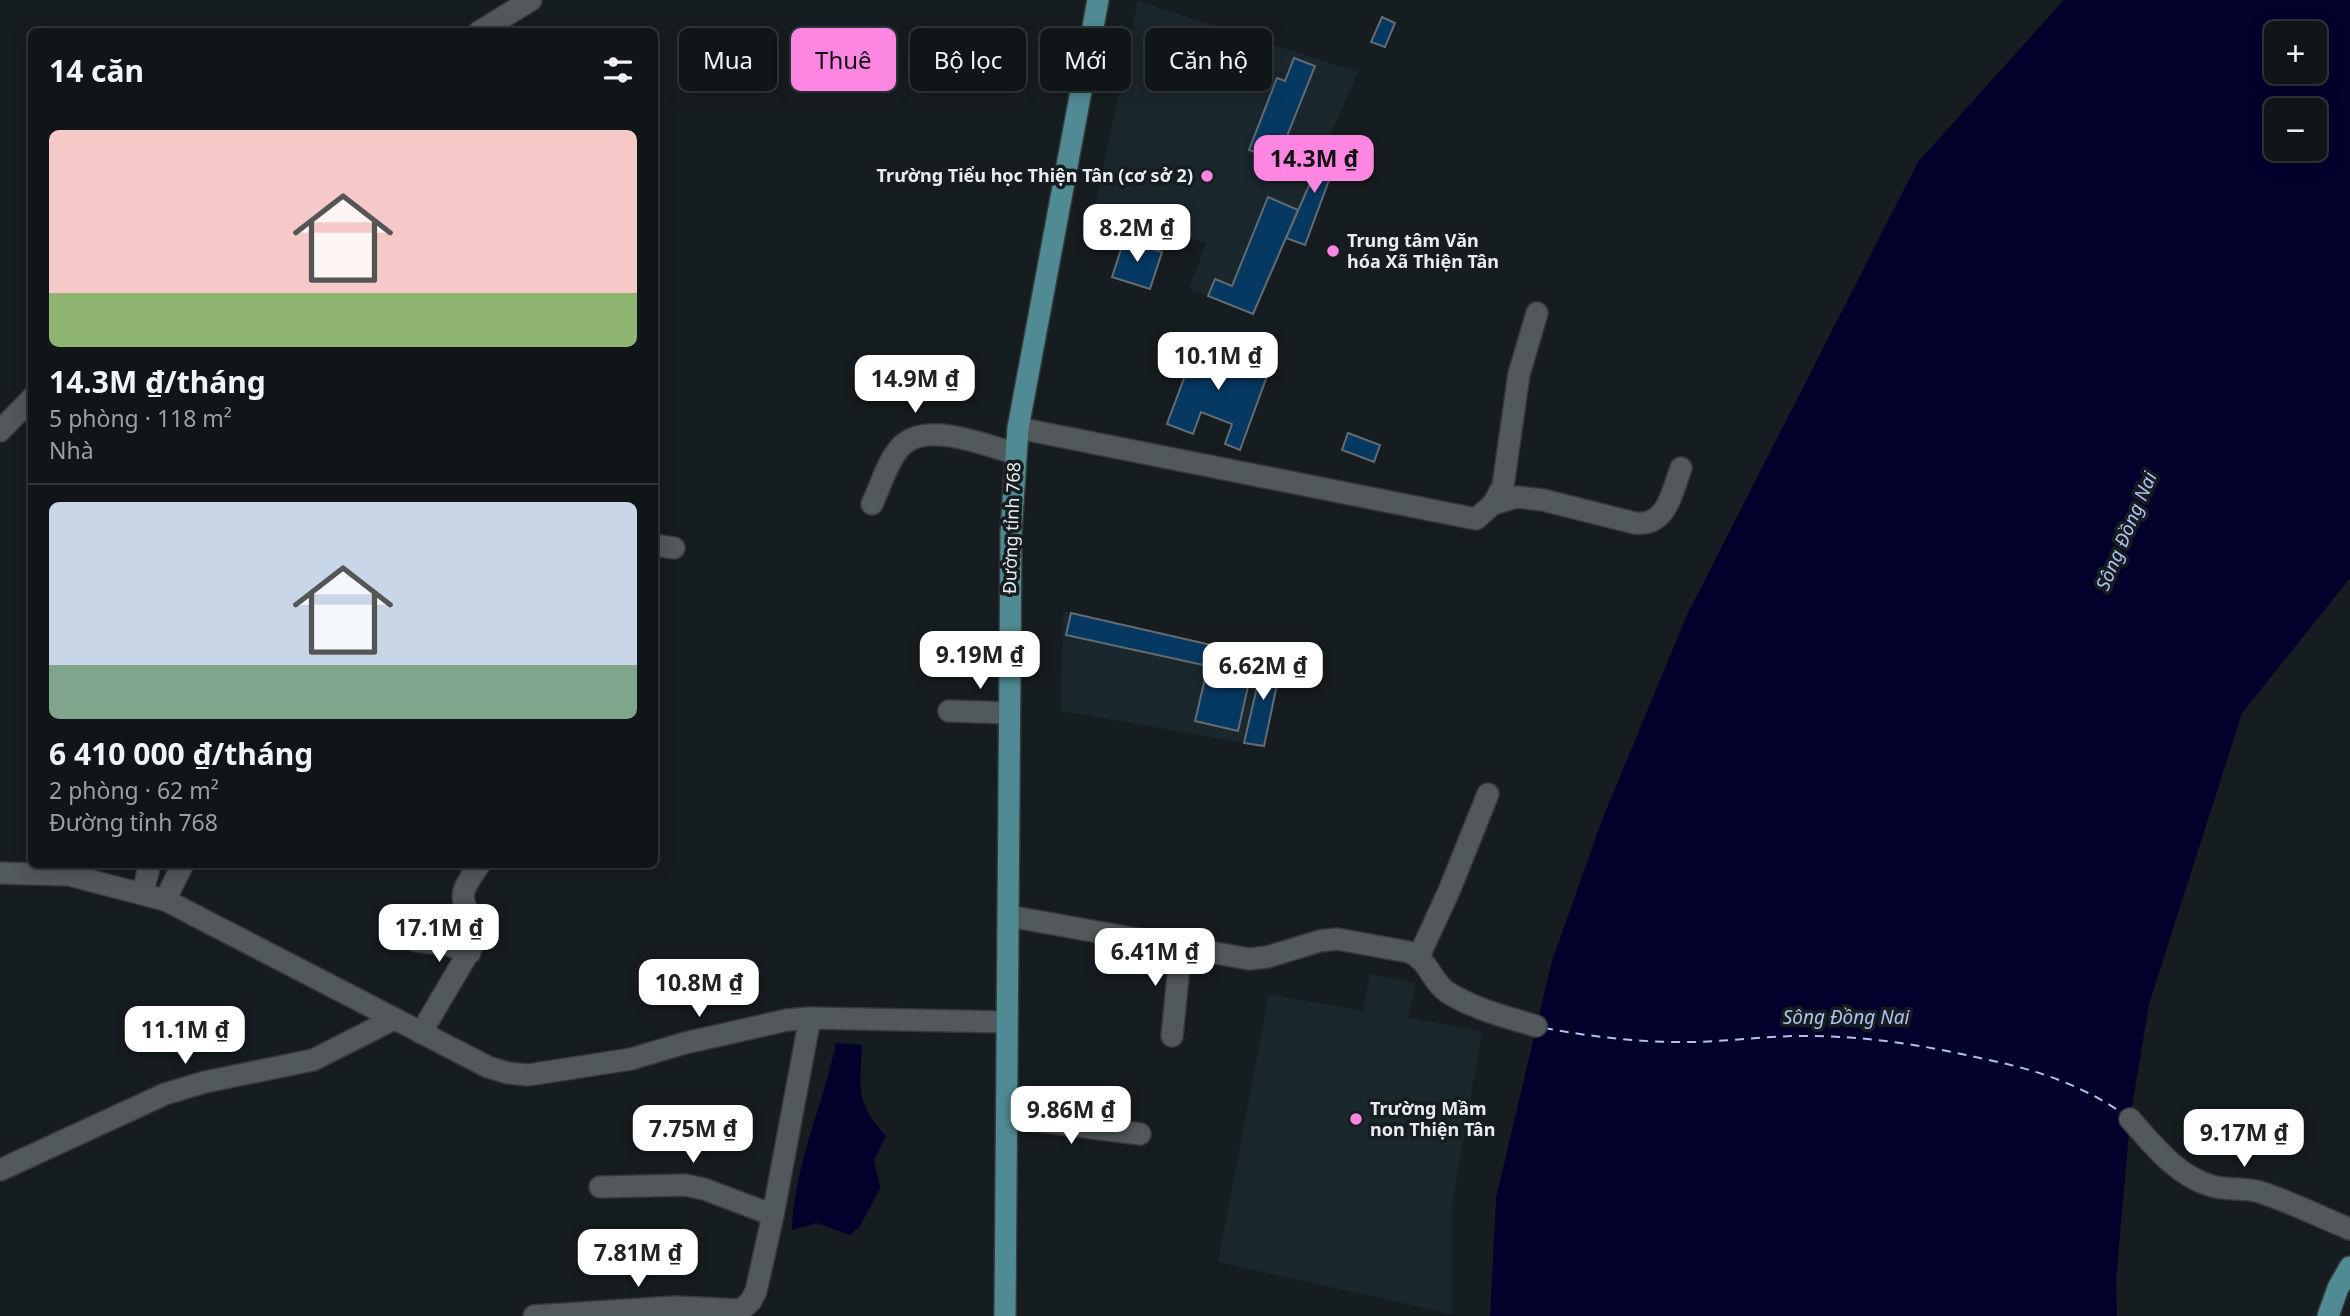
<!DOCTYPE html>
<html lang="vi">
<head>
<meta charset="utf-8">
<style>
  body { margin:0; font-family:"Noto Sans",sans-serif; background:#191f21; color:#f1f3f6; height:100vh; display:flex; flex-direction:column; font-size:26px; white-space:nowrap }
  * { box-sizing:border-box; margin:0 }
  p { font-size:23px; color:#9c9fa2 }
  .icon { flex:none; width:38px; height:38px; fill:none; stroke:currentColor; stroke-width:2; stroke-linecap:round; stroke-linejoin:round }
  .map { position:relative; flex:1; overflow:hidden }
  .side { position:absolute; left:28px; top:28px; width:630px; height:840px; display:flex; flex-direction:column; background:#101618; border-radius:10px; box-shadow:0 4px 18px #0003,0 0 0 2px #303537 }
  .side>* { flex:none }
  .top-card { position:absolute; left:679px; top:28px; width:665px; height:63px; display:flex; gap:14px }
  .fabs { position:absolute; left:2264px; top:21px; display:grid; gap:14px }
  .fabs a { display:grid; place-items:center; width:63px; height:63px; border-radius:10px; background:#101618; box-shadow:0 4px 18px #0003,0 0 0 2px #303537; font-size:35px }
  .price { position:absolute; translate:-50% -60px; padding:0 16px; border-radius:14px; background:#fff; color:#222; font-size:23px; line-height:46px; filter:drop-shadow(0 2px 4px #0008) }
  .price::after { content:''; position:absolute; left:50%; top:42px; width:21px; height:16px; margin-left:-10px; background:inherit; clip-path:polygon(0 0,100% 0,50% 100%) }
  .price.on { background:#fd86e2; color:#111 }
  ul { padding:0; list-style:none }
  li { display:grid; align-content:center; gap:14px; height:371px; padding:0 21px }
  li+li { border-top:2px solid #303537 }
  li span { display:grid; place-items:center; height:217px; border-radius:10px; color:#555 }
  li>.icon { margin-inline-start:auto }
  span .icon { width:126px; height:126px; fill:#fffc; stroke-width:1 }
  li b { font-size:30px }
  h2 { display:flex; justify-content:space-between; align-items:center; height:84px; padding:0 21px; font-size:30px }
  .tag { padding:0 24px; border-radius:10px; background:#101618; box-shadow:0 4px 18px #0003,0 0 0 2px #303537; font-size:24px; line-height:63px }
  .tag.on { background:#fd86e2; color:#111 }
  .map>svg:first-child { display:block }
</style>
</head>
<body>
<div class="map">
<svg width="2350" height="1316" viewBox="0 0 2350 1316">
  <rect width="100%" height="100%" fill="#161d20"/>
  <g fill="#1a272d">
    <polygon points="1138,1 1358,72 1253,314 1189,289 1206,243 1094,212"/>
    <polygon points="1063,611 1282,661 1264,746 1061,711"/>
    <polygon points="1370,974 1416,983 1408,1018 1482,1031 1452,1206 1452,1314 1218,1262 1269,994 1363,1011"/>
  </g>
  <g fill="#03002c" fill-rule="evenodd">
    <path d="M2064,0h286v578l-108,135 -93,291 -19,115 -14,162 1,35h-627l6,-118 56,-237 50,-141 85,-205 231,-453zM2277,33h38v39h-38zM2277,110h38v39h-38z"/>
    <path d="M836,1043l26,2c-2,43 -7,58 24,91l-12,24 6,28 -20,38 -10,9 -33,-12 -25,7c2,-64 31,-124 44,-187z"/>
  </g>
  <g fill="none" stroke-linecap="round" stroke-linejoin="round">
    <path stroke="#b0c0f0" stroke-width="2" stroke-dasharray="9 7" stroke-linecap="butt" d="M1544,1028c49,9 99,15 149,14 41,-1 81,-7 122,-6 58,1 113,10 169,23 50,10 96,25 138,54"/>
  </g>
  <g fill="#063962" stroke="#666b71" stroke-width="2">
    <polygon points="1382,17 1395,23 1385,47 1371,42"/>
    <polygon points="1294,58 1315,66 1277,161 1249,150 1277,78 1285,81"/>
    <polygon points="1329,140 1342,145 1305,245 1286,238"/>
    <polygon points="1268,197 1298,210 1253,314 1208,296 1215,279 1232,286"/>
    <polygon points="1124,240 1162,252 1150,289 1112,277"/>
    <polygon points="1201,333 1226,342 1218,365 1251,377 1257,360 1271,365 1240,450 1225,444 1232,424 1201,412 1193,434 1167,424"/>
    <polygon points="1348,433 1380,445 1374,462 1342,450"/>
    <polygon points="1071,613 1255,655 1238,731 1195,721 1208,666 1066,635"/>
    <polygon points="1264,657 1282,661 1264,746 1244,743"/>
  </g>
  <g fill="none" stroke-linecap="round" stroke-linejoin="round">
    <defs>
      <g id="minor">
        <polyline points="479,32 531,0"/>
        <polyline points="1018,428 1476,519 1493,504 1503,486 1519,374 1537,313"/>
        <polyline points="0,431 32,398"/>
        <path d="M872,504c8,-16 18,-51 33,-61 26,-20 80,2 109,10"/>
        <path d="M1493,504l24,-7 26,3 92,23c32,4 37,-31 46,-55"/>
        <polyline points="654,545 674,548"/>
        <polyline points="949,711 1009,713"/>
        <polyline points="0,873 69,875 165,900 488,1067 508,1073 528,1075 631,1059 685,1043 787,1020 810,1018 1007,1022"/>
        <polyline points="142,894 148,872 146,864"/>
        <polyline points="165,900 183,864"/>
        <path d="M1008,916l241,43 18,-2 53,-16 17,-2 72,13c20,8 22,29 38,40 27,17 59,25 89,34"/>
        <polyline points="416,941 448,945 470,953"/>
        <polyline points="1419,956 1449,891 1488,794"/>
        <path d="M421,1033l59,-100c-1,-9 -4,-12 -10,-19 -15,-20 -2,-32 10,-50"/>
        <polyline points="1172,1036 1181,946"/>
        <polyline points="1007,1117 1140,1134"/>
        <path d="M2130,1119c22,25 48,58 82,67 16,5 33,1 48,6 31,10 60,25 90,37"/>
        <polyline points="0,1170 165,1094 205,1082 313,1060 394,1019"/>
        <polyline points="600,1187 685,1185 704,1189 773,1215"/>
        <polyline points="534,1316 675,1307 741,1310 751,1301 756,1291 773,1215 810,1018"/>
      </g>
      <g id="major">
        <polyline points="1005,1316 1011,532 1018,428 1098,0"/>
        <polyline points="2328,1316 2338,1288 2350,1267"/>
      </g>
    </defs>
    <use href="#minor" stroke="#35393b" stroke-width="24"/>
    <use href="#major" stroke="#35393b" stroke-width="24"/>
    <use href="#minor" stroke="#52595d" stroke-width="21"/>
    <use href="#major" stroke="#508b94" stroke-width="21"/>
  </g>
  <g fill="#fd86e2" stroke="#161d20" stroke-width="2.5">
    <circle cx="1207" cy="176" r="7"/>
    <circle cx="1333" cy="251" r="7"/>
    <circle cx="1356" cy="1119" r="7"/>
  </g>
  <g text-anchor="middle" stroke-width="7" stroke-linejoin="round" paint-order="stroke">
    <g font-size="18" font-weight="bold" fill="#e8ecee" stroke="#161d20" text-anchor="start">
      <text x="1193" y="182" text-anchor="end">Trường Tiểu học Thiện Tân (cơ sở 2)</text>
      <text x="1347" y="247">Trung tâm Văn<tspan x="1347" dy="21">hóa Xã Thiện Tân</tspan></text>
      <text x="1370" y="1115">Trường Mầm<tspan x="1370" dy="21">non Thiện Tân</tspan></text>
    </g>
    <g font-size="18" fill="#e8ecee" stroke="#161d20">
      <text transform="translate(1012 528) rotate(-88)" y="6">Đường tỉnh 768</text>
    </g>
    <g font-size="19" font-style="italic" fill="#b0c0f0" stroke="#161d20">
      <text transform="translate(2126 531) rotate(-67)" y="7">Sông Đồng Nai</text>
      <text x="1846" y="1024">Sông Đồng Nai</text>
    </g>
  </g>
</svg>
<div class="fabs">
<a>+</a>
<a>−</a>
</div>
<b class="price on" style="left:1314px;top:195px">14.3M ₫</b>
<b class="price" style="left:1137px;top:264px">8.2M ₫</b>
<b class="price" style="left:1218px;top:392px">10.1M ₫</b>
<b class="price" style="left:915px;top:415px">14.9M ₫</b>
<b class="price" style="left:980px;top:691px">9.19M ₫</b>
<b class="price" style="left:1263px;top:702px">6.62M ₫</b>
<b class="price" style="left:439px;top:964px">17.1M ₫</b>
<b class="price" style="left:1155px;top:988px">6.41M ₫</b>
<b class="price" style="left:699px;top:1019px">10.8M ₫</b>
<b class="price" style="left:185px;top:1066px">11.1M ₫</b>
<b class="price" style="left:1071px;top:1146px">9.86M ₫</b>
<b class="price" style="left:693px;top:1165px">7.75M ₫</b>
<b class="price" style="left:2244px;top:1169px">9.17M ₫</b>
<b class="price" style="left:638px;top:1289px">7.81M ₫</b>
<div class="top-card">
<a class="tag">Mua</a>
<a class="tag on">Thuê</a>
<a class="tag">Bộ lọc</a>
<a class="tag">Mới</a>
<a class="tag">Căn hộ</a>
</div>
<section class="side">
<h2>14 căn<svg class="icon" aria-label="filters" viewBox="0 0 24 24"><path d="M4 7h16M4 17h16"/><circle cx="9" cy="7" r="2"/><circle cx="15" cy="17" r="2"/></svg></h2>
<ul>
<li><span style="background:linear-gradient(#f6c9c9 75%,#8fb573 0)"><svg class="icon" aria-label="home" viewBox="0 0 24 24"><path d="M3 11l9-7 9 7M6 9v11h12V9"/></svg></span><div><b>14.3M ₫/tháng</b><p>5 phòng · 118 m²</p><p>Nhà</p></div></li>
<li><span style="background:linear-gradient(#c9d6e8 75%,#7fa58c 0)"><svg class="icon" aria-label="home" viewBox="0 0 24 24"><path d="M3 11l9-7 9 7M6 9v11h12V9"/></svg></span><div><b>6 410 000 ₫/tháng</b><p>2 phòng · 62 m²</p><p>Đường tỉnh 768</p></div></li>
</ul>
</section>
</div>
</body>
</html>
